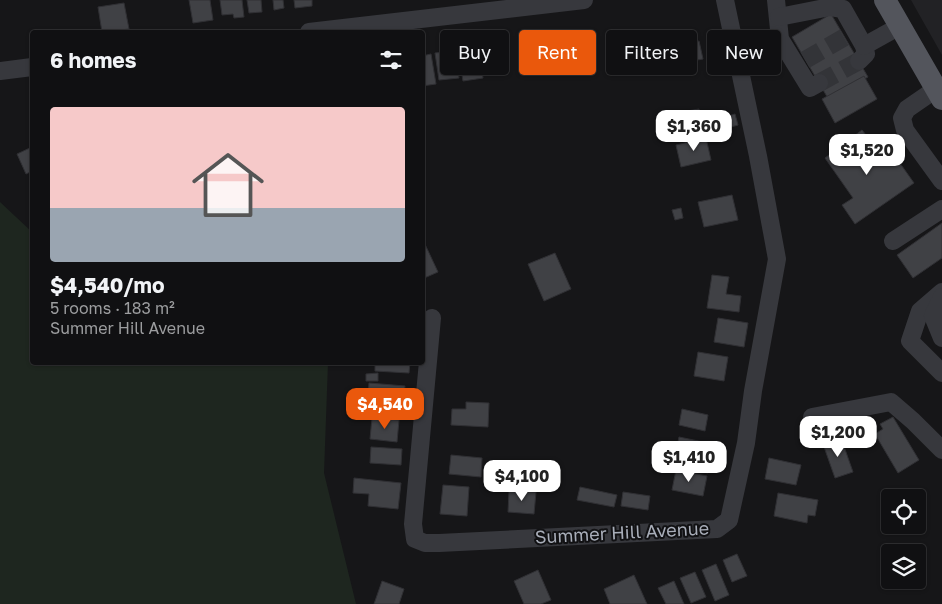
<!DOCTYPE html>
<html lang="en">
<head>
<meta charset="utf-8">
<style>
  body { margin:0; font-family:"Golos Text",sans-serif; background:#1e1e20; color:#f1f3f6; height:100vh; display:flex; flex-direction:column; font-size:19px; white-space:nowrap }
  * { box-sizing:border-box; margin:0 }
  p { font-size:16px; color:#9c9d9f }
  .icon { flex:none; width:28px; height:28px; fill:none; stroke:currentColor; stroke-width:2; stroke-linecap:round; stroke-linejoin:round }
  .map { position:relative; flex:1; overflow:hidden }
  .drawer { position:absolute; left:30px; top:30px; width:395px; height:335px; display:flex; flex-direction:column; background:#101012; border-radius:5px; box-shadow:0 1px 4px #0004,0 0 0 1px #303032 }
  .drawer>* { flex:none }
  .banner { position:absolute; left:440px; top:30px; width:426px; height:45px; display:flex; gap:10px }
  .fabs { position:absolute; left:881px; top:489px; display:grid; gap:10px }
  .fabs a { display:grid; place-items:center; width:45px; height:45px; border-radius:5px; background:#101012; box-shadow:0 1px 4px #0004,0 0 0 1px #303032; font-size:25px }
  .price { position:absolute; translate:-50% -42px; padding:0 11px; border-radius:10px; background:#fff; color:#222; font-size:16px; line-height:32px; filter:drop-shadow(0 1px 2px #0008) }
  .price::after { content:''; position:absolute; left:50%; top:30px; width:15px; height:11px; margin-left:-8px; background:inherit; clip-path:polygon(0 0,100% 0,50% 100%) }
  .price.on { background:#ea580c; color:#fff }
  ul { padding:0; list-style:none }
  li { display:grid; align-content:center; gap:10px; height:265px; padding:0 20px }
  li+li { border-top:1px solid #303032 }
  li span { display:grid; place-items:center; height:155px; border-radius:5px; color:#555 }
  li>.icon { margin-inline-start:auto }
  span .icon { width:90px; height:90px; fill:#fffc; stroke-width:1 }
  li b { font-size:21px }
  h2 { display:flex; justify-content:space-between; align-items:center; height:60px; padding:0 20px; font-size:21px }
  .tag { padding:0 18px; border-radius:5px; background:#101012; box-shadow:0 1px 4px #0004,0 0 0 1px #303032; font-size:18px; line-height:45px }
  .tag.on { background:#ea580c; color:#fff }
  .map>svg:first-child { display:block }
</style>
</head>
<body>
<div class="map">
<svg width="942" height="604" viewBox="0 0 942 604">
  <rect width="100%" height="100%" fill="#161618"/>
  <polygon fill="#222225" points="911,0 942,0 942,55"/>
  <polygon fill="#1e261f" points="0,202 32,232 32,362 328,363 324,473 356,604 0,604"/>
  <g fill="#404145" stroke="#303034">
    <polygon points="189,0 210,0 213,20 193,23"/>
    <polygon points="220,0 242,0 244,17 234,18 233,14 222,15"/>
    <polygon points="247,0 261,0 262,12 249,13"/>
    <polygon points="273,0 283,0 284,8 274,10"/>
    <polygon points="294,0 312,0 312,6 295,8"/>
    <polygon points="124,3 129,29 102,32 98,7"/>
    <polygon points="831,14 868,77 829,100 792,37"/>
    <polygon points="587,30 591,61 569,64 565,32"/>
    <polygon points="467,31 470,50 478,48 483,78 463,81 455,33"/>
    <polygon points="559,34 564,60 542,64 537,39"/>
    <polygon points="699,41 703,59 667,65 664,48"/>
    <polygon points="505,45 509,72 490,75 486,48"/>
    <polygon points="455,51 459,78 439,80 435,53"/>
    <polygon points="431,54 436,84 422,86 422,56"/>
    <polygon points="864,76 877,99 835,123 822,99"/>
    <polygon points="699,109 703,130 667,136 663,115"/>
    <polygon points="735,114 738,125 721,130 718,119"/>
    <polygon points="862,130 889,164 897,159 914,183 855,224 842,205 853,198 825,158"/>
    <polygon points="706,138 711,160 681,167 676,145"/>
    <polygon points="32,147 32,171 26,174 17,154"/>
    <polygon points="732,195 738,220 704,227 698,202"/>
    <polygon points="681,208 683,218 675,220 672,210"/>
    <polygon points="942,223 942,258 913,278 897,255"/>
    <polygon points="423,240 438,272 422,279 422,241"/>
    <polygon points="555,253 571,289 544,301 528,264"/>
    <polygon points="712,275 729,277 726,294 741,296 739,312 707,308"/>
    <polygon points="718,318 748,323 744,347 714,342"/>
    <polygon points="698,352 728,357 724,381 694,376"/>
    <polygon points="375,362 410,362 409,373 375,371"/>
    <polygon points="378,373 378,381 366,381 366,374"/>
    <polygon points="369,383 405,386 403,407 367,405"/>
    <polygon points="466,402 489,403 488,427 451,425 452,409 466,409"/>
    <polygon points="682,409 708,415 705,431 679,425"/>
    <polygon points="893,417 919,460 898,473 875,434 883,429 880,424"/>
    <polygon points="372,418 399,420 397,442 370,439"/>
    <polygon points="679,437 713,444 708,473 673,467"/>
    <polygon points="841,438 853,472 835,478 823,444"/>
    <polygon points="371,447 402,449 401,465 370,463"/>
    <polygon points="451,455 482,458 481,477 449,474"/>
    <polygon points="769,458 801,465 796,485 765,479"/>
    <polygon points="676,470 707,476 703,496 672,490"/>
    <polygon points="354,478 401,483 398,509 368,506 369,494 353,493"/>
    <polygon points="443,485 469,487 467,516 440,514"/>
    <polygon points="580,487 617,495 614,507 577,500"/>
    <polygon points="509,491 536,492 534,514 508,512"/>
    <polygon points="623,492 650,496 648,510 621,506"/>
    <polygon points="778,493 818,500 815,516 808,515 807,523 774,516"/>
    <polygon points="737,554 747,576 732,582 723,560"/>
    <polygon points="716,564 729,595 715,601 702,570"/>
    <polygon points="538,570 551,600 541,604 524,604 514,581"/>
    <polygon points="695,572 706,597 691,603 680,578"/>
    <polygon points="634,575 647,604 610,604 604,589"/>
    <polygon points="382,581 404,589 399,604 374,604"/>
    <polygon points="674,581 684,604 666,604 658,588"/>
  </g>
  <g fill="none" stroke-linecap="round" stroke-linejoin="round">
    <g stroke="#333438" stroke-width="18" stroke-dasharray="18 9" stroke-linecap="butt">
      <polyline points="805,60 845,37"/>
      <polyline points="819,83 859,61"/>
    </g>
    <g stroke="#37383d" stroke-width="18">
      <polyline points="776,0 780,39 810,88 819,83"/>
      <polyline points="779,17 830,7 843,9 864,46 866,54 859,61"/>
      <polyline points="309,32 584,0"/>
      <polyline points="864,46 900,26"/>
      <polyline points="0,71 32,67"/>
      <polyline points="936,89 907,109 902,118 905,130 942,181"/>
      <polyline points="893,241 942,209"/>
      <polyline points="942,292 920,311 910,341 942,373"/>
      <polyline points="942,297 933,316 942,338"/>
      <polyline points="432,318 413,524 415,539 425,543 439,543 717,529 729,520 746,443 753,391 777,259 758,156 725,0"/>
      <polyline points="812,417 891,402 913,421 942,450"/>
    </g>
    <polyline stroke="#53555c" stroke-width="22" points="885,0 942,99"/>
  </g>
  <g text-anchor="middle" stroke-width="4" stroke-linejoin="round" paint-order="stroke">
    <g font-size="18" fill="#a8adb8" stroke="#111113">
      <text transform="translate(622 533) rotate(-3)" y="6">Summer Hill Avenue</text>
    </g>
  </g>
</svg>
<div class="fabs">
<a><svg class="icon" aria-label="locate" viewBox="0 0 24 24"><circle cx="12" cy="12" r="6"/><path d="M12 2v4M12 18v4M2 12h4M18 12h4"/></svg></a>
<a><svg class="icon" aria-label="layers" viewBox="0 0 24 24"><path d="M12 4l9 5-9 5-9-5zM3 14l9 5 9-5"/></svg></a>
</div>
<b class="price" style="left:694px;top:152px">$1,360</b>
<b class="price" style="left:867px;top:176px">$1,520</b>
<b class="price on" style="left:385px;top:430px">$4,540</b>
<b class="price" style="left:838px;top:458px">$1,200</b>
<b class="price" style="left:689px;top:483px">$1,410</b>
<b class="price" style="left:522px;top:502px">$4,100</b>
<div class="banner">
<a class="tag">Buy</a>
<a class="tag on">Rent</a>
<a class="tag">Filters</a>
<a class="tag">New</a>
</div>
<section class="drawer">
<h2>6 homes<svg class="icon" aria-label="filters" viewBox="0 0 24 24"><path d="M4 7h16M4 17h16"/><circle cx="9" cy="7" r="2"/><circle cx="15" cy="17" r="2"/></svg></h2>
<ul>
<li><span style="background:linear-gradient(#f6c9c9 65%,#9aa5b1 0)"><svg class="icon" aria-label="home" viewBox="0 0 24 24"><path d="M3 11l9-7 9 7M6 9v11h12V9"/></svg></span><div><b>$4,540/mo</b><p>5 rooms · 183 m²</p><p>Summer Hill Avenue</p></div></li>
</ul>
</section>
</div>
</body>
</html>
